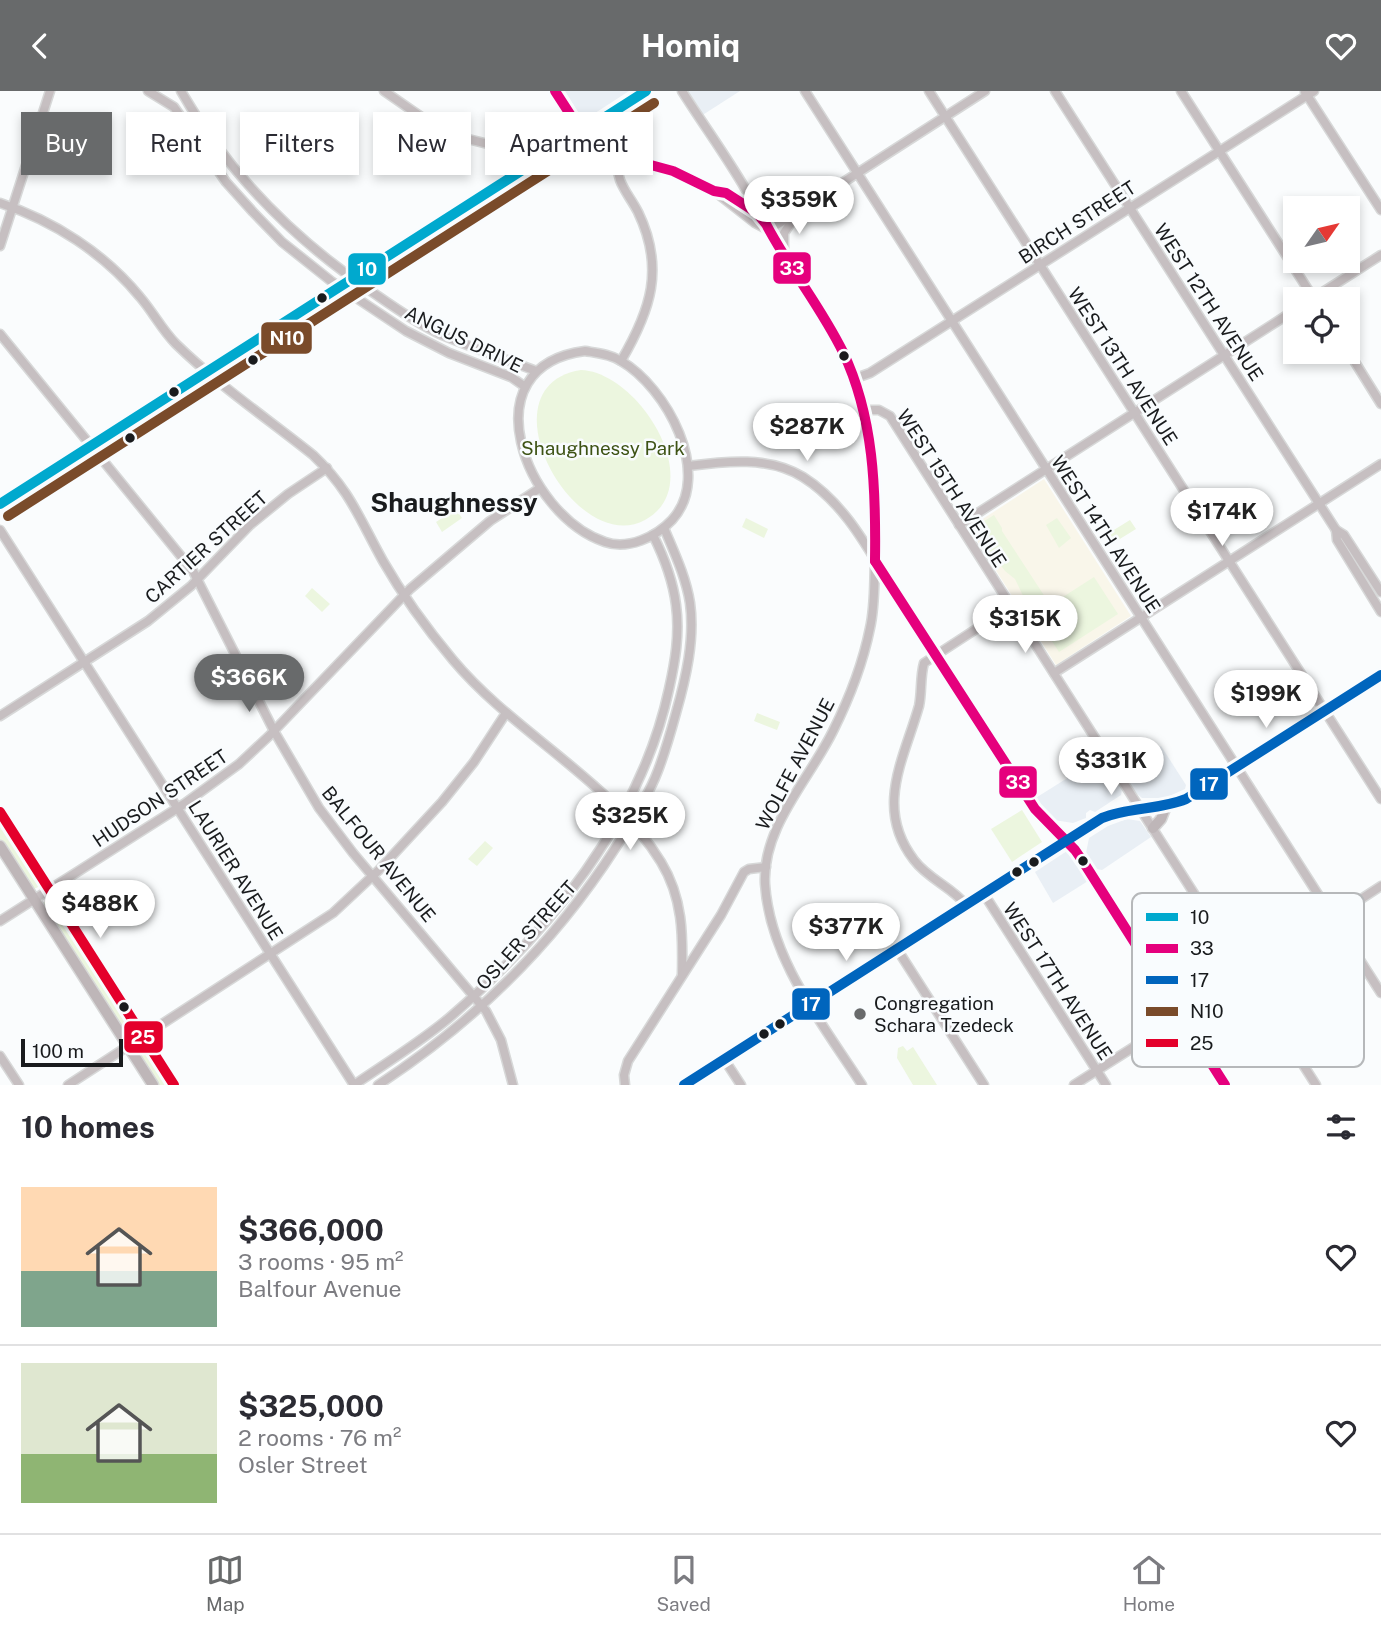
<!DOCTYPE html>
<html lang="en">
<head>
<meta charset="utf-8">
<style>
  body { margin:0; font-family:"Public Sans",sans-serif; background:#f2f2f3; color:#2b2b33; height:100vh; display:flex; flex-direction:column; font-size:26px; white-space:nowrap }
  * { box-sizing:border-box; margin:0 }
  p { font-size:23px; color:#7c7c81 }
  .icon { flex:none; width:38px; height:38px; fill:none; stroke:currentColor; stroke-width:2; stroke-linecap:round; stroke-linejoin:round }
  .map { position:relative; height:994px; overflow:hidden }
  .details { display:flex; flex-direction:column; background:#fff; flex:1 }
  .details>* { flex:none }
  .hud { position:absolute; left:21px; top:21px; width:700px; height:63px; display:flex; gap:14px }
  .needle { width:46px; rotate:56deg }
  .fabs { position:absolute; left:1283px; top:105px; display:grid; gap:14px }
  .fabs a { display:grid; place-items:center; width:77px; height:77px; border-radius:0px; background:#fff; box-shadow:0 4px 10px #0003; font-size:35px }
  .scale { position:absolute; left:21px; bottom:18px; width:102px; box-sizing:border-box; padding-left:7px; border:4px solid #191b1d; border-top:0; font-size:19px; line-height:24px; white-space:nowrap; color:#191b1d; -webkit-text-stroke:5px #f9fcfe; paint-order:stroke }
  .price { position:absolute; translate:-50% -60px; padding:0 16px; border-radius:24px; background:#fff; color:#222; font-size:23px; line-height:46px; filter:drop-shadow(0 2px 4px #0008) }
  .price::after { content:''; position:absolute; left:50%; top:42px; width:21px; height:16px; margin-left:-10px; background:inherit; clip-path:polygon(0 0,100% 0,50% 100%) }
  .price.active { background:#686a6b; color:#fff }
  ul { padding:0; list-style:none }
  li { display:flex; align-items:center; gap:21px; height:175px; padding:0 21px }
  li+li { border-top:2px solid #e1e1e2 }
  li span { display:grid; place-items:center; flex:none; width:196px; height:140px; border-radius:0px; color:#555 }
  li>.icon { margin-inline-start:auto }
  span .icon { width:84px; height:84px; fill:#fffc; stroke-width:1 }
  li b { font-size:30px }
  h2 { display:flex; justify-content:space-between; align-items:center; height:84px; padding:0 21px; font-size:30px }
  .tag { padding:0 24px; border-radius:0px; background:#fff; box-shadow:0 4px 10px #0003; font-size:24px; line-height:63px }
  .tag.active { background:#686a6b; color:#fff }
  header { display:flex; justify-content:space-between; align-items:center; height:91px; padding:0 21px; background:#686a6b; color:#fff; font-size:32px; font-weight:700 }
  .dock { display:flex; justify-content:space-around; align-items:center; height:98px; border-top:2px solid #e1e1e2; background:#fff; font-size:19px; color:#7c7c81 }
  .dock a { display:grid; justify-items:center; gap:4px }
  .dock .active { color:#686a6b }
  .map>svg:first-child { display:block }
</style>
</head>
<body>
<header><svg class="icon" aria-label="back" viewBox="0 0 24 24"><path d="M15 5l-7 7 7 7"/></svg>Homiq<svg class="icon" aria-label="heart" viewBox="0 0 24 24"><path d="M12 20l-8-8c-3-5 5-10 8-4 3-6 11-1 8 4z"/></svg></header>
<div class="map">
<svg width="1381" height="994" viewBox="0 0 1381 994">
  <rect width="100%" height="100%" fill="#fafcfd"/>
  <g fill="#e9eff5">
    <polygon points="565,0 629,0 586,28 581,26"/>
    <polygon points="686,0 740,0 701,25"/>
    <polygon points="1161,655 1186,694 1185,698 1165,707 1142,707 1135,701 1122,681"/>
    <polygon points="1101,666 1122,698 1121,704 1095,721 1090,719 1086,722 1086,727 1073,732 1054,729 1045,723 1034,708"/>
    <polygon points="1127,728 1140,730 1151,746 1102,779 1096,778 1086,762 1089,747 1108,735"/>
    <polygon points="1067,760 1072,763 1088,790 1053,812 1035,781"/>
  </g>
  <polygon fill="#f9f6ea" points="1044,388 1131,525 1056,574 969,437"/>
  <g fill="#ecf6df">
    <path d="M581,279c58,2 128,115 64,150 -71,38 -165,-134 -64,-150z"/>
    <polygon points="456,418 462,427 442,441 436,431"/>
    <polygon points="994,424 1002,437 1002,440 1049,512 1041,515 1031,514 1024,507 1015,488 1005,480 973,437"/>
    <polygon points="746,427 768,438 764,447 742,436"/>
    <polygon points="1057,427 1071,447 1059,457 1046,434"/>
    <polygon points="1130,429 1136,438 1115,451 1109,442"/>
    <polygon points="1094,486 1118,523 1059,561 1035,524"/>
    <polygon points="312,497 330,513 322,521 305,505"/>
    <polygon points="757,622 780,631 777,639 754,630"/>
    <polygon points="1022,719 1042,751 1012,771 991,738"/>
    <polygon points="0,728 42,794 32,799 0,749"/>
    <polygon points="485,750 493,757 477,775 468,768"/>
    <polygon points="51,807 136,940 127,946 42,813"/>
    <polygon points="144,954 170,994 157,994 136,960"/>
    <polygon points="903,955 907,960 913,956 937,994 913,994 897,967 898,957"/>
  </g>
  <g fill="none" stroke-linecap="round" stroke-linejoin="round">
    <defs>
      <g id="minor">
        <polyline points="148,0 174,16 226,91 253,121 282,151 331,190 406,240 449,262 511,286 524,295"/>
        <path d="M181,0c48,84 117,152 197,205 20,14 42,29 64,39 31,13 63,24 94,36"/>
        <polyline points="384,0 433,34 464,47 512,59 530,74"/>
        <path d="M682,0c22,35 48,70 68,106 2,5 4,11 7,15 39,62 91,124 108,197 12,50 11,102 10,153 -1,22 0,44 -5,66 -7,35 -21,71 -37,103 -24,49 -71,96 -68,153 5,76 58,140 97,201"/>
        <polyline points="805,0 1381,902"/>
        <polyline points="929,0 1381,708"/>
        <polyline points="1055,0 1336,439 1344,444 1381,501"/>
        <polyline points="1181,0 1314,208"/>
        <polyline points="1305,1 1381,119"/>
        <polyline points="581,41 599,60 673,80 714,100 726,102 754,120"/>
        <path d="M618,66c-3,26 9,34 20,55 27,56 13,98 -17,149"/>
        <polyline points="714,100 755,132 768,139"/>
        <path d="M0,112c54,18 104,50 140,94 13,15 22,33 36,47 42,41 92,75 137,111 37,35 46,63 70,106 20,35 44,68 70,99 61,73 159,121 208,202 22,36 22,73 21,113"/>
        <polyline points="764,135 802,115"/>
        <polyline points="769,139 985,0"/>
        <polyline points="0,155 50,0"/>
        <polyline points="784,163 784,142 796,124"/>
        <polyline points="1312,208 1381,164"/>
        <polyline points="0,243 193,480 274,640 319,717 353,762 486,920 501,949 513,994"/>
        <path d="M585,260c12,2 25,3 36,10 45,26 93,113 51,159 -16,17 -44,30 -67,22 -80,-27 -137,-176 -20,-191z"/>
        <polyline points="1348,260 1381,313"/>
        <polyline points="856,287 870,282 1314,0"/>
        <polyline points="866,319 879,319 890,325 1316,994"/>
        <path d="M688,375c38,-5 81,-10 115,11 46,29 69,80 98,125 44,68 87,138 133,206 6,9 14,15 23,22 10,10 19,21 27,33l141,222"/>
        <polyline points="959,434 1295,219"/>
        <polyline points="0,439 354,994"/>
        <polyline points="1336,439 1337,449 1381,521"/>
        <polyline points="1054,582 1381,373"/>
        <polyline points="0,625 148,530 191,495 250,434 288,403 327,377"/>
        <polyline points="984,803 1106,994"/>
        <path d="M966,814c-14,-18 -38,-26 -52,-45 -40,-52 -10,-101 5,-154 3,-14 1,-29 5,-43l86,-56"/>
        <polyline points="0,830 184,713 239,673 269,645 410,498 490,430 540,397"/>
        <polyline points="897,858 984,994"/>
        <polyline points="1185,931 1191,925 1194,917 1381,795"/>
        <polyline points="0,965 19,994"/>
        <polyline points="724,968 741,994"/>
        <polyline points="68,994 333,822 379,779 442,711 474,671 506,622"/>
        <path d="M354,994c32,-22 65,-42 95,-67 99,-85 192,-198 220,-329 6,-27 11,-55 7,-84 -3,-24 -12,-48 -23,-70"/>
        <path d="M378,994c95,-62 176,-141 238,-238 14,-22 28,-44 39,-69 9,-21 15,-43 21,-65 10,-35 19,-74 14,-110 -4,-26 -16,-51 -26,-75"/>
        <polyline points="625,994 624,984 628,970 721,824 744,781 749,778 766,776"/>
        <polyline points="1074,994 1181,926"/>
      </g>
      <g id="major">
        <polyline points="555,0 581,41"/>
        <polyline points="0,721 174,994"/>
        <polyline points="1153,737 1161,728 1166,715"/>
        <polyline points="0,755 153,994"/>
        <path d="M684,994l418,-267c27,-14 57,-6 84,-19l195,-124"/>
      </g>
      <g id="highway">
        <polyline points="554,59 587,64 605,63"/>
        <polyline points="516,61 521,80"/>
        <polyline points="0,413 646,0"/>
      </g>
    </defs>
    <use href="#minor" stroke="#d7d8d8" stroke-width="11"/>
    <use href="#major" stroke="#d7d8d8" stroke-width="13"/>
    <use href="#highway" stroke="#d7d8d8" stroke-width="14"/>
    <use href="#minor" stroke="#c6bfc1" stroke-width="8"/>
    <use href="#major" stroke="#beb6b8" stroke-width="10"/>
    <use href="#highway" stroke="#c3bbbd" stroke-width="10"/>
    <defs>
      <polyline id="bus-1" points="0,413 646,0"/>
      <g id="bus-2">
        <path d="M555,0l33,51 11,9 74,20 41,20 12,2 31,20 9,11c23,44 55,83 77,128 31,65 33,138 32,209"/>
        <polyline points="875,470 1035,718 1075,759 1084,772 1225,994"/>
      </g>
      <path id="bus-3" d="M684,994l418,-267c27,-11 57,-8 84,-19l195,-124"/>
      <polyline id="bus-4" points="8,425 654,12"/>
      <polyline id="bus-5" points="0,721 174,994"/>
    </defs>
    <use href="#bus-1" stroke="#f9fcfe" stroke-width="16"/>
    <use href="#bus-2" stroke="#f9fcfe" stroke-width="16"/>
    <use href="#bus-3" stroke="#f9fcfe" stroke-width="16"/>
    <use href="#bus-4" stroke="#f9fcfe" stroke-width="16"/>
    <use href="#bus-5" stroke="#f9fcfe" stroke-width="16"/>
    <use href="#bus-1" stroke="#00a9ce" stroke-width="10"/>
    <use href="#bus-2" stroke="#e5007d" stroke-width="10"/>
    <use href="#bus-3" stroke="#0065bd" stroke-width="10"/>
    <use href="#bus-4" stroke="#7a4b2a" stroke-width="10"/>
    <use href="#bus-5" stroke="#e4002b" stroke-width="10"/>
  </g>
  <g fill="#191b1d" stroke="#f9fcfe" stroke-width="2.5">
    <circle cx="322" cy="207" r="6"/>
    <circle cx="844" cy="265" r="6"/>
    <circle cx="253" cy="269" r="6"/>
    <circle cx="174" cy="301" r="6"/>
    <circle cx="130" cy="347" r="6"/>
    <circle cx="1083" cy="770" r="6"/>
    <circle cx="1034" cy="771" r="6"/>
    <circle cx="1017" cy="781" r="6"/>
    <circle cx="124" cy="916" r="6"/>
    <circle cx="780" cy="933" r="6"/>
    <circle cx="764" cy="943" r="6"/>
  </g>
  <circle fill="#686a6b" stroke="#f9fcfe" stroke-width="2.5" cx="860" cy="923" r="7"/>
  <g text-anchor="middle" stroke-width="5" stroke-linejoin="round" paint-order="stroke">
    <g font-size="19" fill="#191b1d" stroke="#f9fcfe">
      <text transform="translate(1077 131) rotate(-33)" y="7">BIRCH STREET</text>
      <text transform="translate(1209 211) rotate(57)" y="7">WEST 12TH AVENUE</text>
      <text transform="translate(464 248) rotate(26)" y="7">ANGUS DRIVE</text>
      <text transform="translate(1123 275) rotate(57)" y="7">WEST 13TH AVENUE</text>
      <text transform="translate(952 397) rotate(57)" y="7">WEST 15TH AVENUE</text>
      <text transform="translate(1106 443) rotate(57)" y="7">WEST 14TH AVENUE</text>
      <text transform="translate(206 456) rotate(-42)" y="7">CARTIER STREET</text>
      <text transform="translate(795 673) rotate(-62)" y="7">WOLFE AVENUE</text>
      <text transform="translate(160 707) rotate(-34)" y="7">HUDSON STREET</text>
      <text transform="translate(379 763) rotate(51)" y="7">BALFOUR AVENUE</text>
      <text transform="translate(236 779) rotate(58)" y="7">LAURIER AVENUE</text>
      <text transform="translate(526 844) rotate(-48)" y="7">OSLER STREET</text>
      <text transform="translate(1058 890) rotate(57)" y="7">WEST 17TH AVENUE</text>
    </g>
    <g font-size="19" fill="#3e5315" stroke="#f9fcfe">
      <text x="603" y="364">Shaughnessy Park</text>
    </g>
    <g font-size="19" fill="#191b1d" stroke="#f9fcfe" text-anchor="start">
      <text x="874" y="919">Congregation<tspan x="874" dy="22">Schara Tzedeck</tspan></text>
    </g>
    <g font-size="26" font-weight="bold" fill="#191b1d" stroke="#f9fcfe">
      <text x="454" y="421">Shaughnessy</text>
    </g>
  </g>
  <rect x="1132" y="802" width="232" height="174" rx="10" fill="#f9fcfe" stroke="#b6b8ba" stroke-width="2"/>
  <rect x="1146" y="822" width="32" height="8" fill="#00a9ce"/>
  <rect x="1146" y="853" width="32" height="9" fill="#e5007d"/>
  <rect x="1146" y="885" width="32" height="8" fill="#0065bd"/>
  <rect x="1146" y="916" width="32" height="9" fill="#7a4b2a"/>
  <rect x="1146" y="948" width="32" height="8" fill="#e4002b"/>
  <g font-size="19" fill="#191b1d">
    <text x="1190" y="833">10</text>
    <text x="1190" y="864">33</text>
    <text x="1190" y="896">17</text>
    <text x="1190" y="927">N10</text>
    <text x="1190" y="959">25</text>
  </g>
  <g stroke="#f9fcfe" stroke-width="2.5">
    <rect x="772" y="160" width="40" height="34" rx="7" fill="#e5007d"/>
    <rect x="347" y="161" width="40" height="34" rx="7" fill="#00a9ce"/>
    <rect x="260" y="230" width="53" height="34" rx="7" fill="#7a4b2a"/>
    <rect x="998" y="674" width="40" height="34" rx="7" fill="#e5007d"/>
    <rect x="1189" y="676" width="40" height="34" rx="7" fill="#0065bd"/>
    <rect x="791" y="896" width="40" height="34" rx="7" fill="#0065bd"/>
    <rect x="123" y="929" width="41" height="34" rx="7" fill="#e4002b"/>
  </g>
  <g font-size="19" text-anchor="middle" font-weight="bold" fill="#fff">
    <text x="792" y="184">33</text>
    <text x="367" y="185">10</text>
    <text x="287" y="254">N10</text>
    <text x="1018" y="698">33</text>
    <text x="1209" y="700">17</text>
    <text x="811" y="920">17</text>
    <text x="143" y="953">25</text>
  </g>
</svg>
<div class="fabs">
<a><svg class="needle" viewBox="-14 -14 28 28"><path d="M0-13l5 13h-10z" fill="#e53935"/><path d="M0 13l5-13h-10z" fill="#7c7c81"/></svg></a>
<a><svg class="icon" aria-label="locate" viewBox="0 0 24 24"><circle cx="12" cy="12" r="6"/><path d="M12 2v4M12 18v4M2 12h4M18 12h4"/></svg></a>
</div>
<div class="scale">100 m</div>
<b class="price" style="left:799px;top:145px">$359K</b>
<b class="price" style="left:807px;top:372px">$287K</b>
<b class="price" style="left:1222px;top:457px">$174K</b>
<b class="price" style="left:1025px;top:564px">$315K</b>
<b class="price active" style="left:249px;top:623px">$366K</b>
<b class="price" style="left:1266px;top:639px">$199K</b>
<b class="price" style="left:1111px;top:706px">$331K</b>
<b class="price" style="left:630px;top:761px">$325K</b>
<b class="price" style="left:100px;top:849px">$488K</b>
<b class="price" style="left:846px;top:872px">$377K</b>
<div class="hud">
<a class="tag active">Buy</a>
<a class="tag">Rent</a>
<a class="tag">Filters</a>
<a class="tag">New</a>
<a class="tag">Apartment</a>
</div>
</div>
<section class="details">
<h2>10 homes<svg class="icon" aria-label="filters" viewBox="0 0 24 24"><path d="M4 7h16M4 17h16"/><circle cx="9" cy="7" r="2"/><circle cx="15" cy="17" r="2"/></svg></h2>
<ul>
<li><span style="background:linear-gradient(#ffd9b3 60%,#7fa58c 0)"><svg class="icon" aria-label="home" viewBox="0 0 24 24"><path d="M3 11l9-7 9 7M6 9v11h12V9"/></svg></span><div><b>$366,000</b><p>3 rooms · 95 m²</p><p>Balfour Avenue</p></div><svg class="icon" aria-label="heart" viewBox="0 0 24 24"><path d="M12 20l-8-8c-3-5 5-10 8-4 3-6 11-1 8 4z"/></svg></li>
<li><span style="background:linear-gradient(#dfe7d0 65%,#8fb573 0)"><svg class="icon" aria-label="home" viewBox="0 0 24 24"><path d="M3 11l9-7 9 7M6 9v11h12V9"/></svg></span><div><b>$325,000</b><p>2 rooms · 76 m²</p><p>Osler Street</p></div><svg class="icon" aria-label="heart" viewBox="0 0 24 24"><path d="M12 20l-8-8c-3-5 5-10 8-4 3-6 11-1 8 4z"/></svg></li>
</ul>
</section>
<nav class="dock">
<a class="active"><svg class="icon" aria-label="map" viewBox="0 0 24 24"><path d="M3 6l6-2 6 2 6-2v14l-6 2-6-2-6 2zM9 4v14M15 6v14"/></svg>Map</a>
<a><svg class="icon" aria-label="saved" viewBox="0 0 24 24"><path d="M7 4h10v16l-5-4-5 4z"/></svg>Saved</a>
<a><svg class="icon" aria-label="home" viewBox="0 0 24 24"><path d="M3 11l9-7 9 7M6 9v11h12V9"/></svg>Home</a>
</nav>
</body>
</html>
